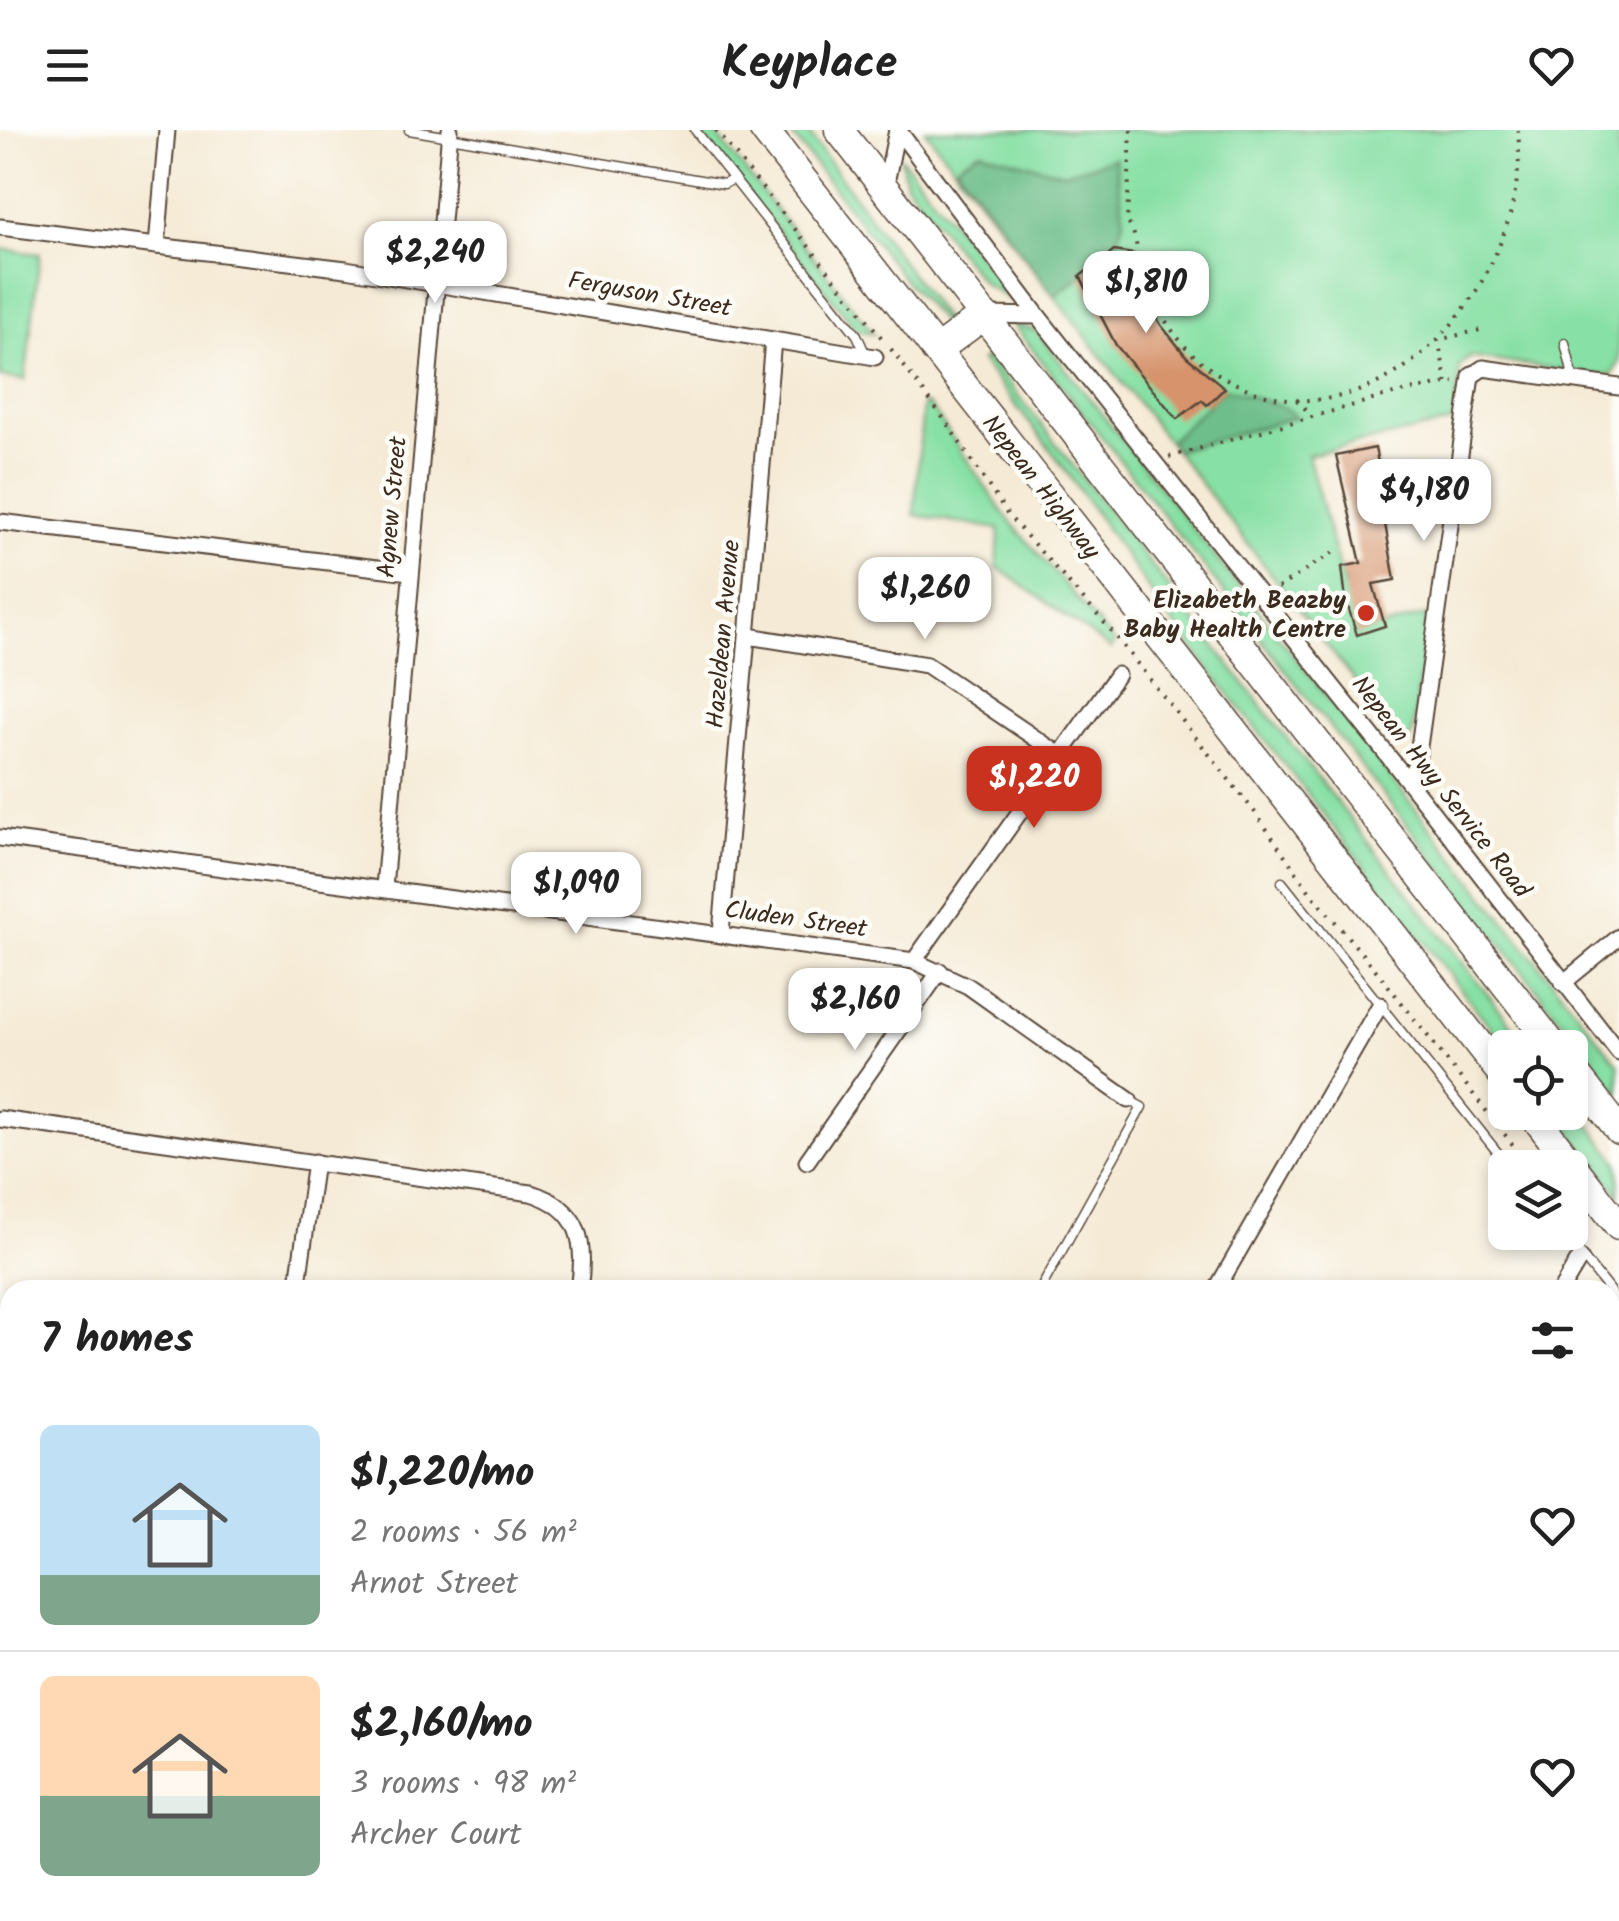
<!DOCTYPE html>
<html lang="en">
<head>
<meta charset="utf-8">
<style>
  body { margin:0; font-family:Kalam,sans-serif; background:#f2f2f2; color:#222; height:100vh; display:flex; flex-direction:column; font-size:38px; white-space:nowrap }
  * { box-sizing:border-box; margin:0 }
  p { font-size:32px; color:#767676 }
  .icon { flex:none; width:55px; height:55px; fill:none; stroke:currentColor; stroke-width:2; stroke-linecap:round; stroke-linejoin:round }
  .map { position:relative; flex:1; overflow:hidden }
  .drawer { position:absolute; left:0px; top:1150px; width:1620px; height:642px; display:flex; flex-direction:column; background:#fff; border-radius:30px 30px 0 0; box-shadow:0 5px 15px #0003 }
  .drawer>* { flex:none }
  .buttons { position:absolute; left:1488px; top:900px; display:grid; gap:20px }
  .buttons a { display:grid; place-items:center; width:100px; height:100px; border-radius:15px; background:#fff; box-shadow:0 5px 15px #0003; font-size:50px }
  .price { position:absolute; translate:-50% -85px; padding:0 22px; border-radius:20px; background:#fff; color:#222; font-size:32px; line-height:65px; filter:drop-shadow(0 2px 5px #0008) }
  .price::after { content:''; position:absolute; left:50%; top:60px; width:30px; height:22px; margin-left:-15px; background:inherit; clip-path:polygon(0 0,100% 0,50% 100%) }
  .price.on { background:#c8321e; color:#fff }
  ul { padding:0; list-style:none }
  li { display:flex; align-items:center; gap:30px; height:250px; padding:0 40px }
  li+li { border-top:2px solid #e0e0e0 }
  li span { display:grid; place-items:center; flex:none; width:280px; height:200px; border-radius:15px; color:#555 }
  li>.icon { margin-inline-start:auto }
  span .icon { width:120px; height:120px; fill:#fffc; stroke-width:1 }
  li b { font-size:42px }
  h2 { display:flex; justify-content:space-between; align-items:center; height:120px; padding:0 40px; font-size:42px }
  header { display:flex; justify-content:space-between; align-items:center; height:130px; padding:0 40px; background:#fff; font-size:45px; font-weight:700 }
  .map>svg:first-child { display:block }
</style>
</head>
<body>
<header><svg class="icon" aria-label="menu" viewBox="0 0 24 24"><path d="M4 6h16M4 12h16M4 18h16"/></svg>Keyplace<svg class="icon" aria-label="heart" viewBox="0 0 24 24"><path d="M12 20l-8-8c-3-5 5-10 8-4 3-6 11-1 8 4z"/></svg></header>
<div class="map">
<svg width="1619" height="1791" viewBox="0 0 1619 1791">
  <rect width="100%" height="100%" fill="#fdfcf7"/>
  <filter id="ink" filterUnits="userSpaceOnUse"><feTurbulence type="fractalNoise" baseFrequency=".01" numOctaves="2"/><feDisplacementMap in="SourceGraphic" scale="20" xChannelSelector="R" yChannelSelector="G"/><feConvolveMatrix kernelMatrix="1 2 1 2 8 2 1 2 1" color-interpolation-filters="sRGB"/></filter>
  <filter id="wash" filterUnits="userSpaceOnUse"><feTurbulence type="fractalNoise" baseFrequency=".0048" numOctaves="4" result="noise"/><feDisplacementMap in="SourceGraphic" scale="40" xChannelSelector="R" yChannelSelector="G"/><feGaussianBlur stdDeviation="2.25" result="paint"/><feColorMatrix in="noise" values="0 0 0 0 0 0 0 0 0 0 0 0 0 0 0 0 0 1.4 0 .05"/><feComposite in="paint" operator="in"/></filter>
  <g filter="url(#wash)">
    <rect width="100%" height="100%" fill="#f5ead5"/>
    <g fill="#87e0a5" stroke="#618562" stroke-width="2.5">
      <polygon points="697,0 713,0 874,204 857,200"/>
      <polygon points="788,0 806,0 947,193 945,196 908,154"/>
      <polygon points="925,0 1619,0 1619,232 1613,243 1602,246 1470,227 1460,236 1453,292 1308,325 1357,504 1427,485 1413,602 1408,612 1403,613"/>
      <polygon points="900,26 1017,174 983,153 906,53"/>
      <polygon points="0,119 40,124 25,250 0,247"/>
      <polygon points="1012,193 1036,201 1619,935 1619,964"/>
      <polygon points="987,227 999,241 1529,917 1506,917 1169,488 1056,327 981,231"/>
      <polygon points="923,274 928,275 938,287 1003,383 1115,513 1111,519 997,437 999,399 914,385"/>
      <polygon points="1570,970 1619,1033 1619,1065 1556,983 1570,982"/>
    </g>
    <g fill="#6dbe8a" stroke="#547454" stroke-width="2.5">
      <polygon points="980,21 1063,43 1115,28 1124,90 1114,121 1054,166 956,36"/>
      <polygon points="1225,258 1283,277 1296,287 1175,321 1169,312"/>
    </g>
    <g id="blocks">
      <g fill="#d6936c">
        <polygon points="1114,121 1134,124 1144,166 1161,195 1187,227 1225,258 1207,275 1202,270 1177,289 1116,215 1080,146"/>
        <polygon points="1375,318 1385,367 1403,363 1408,389 1385,394 1395,450 1373,454 1385,496 1357,505 1346,470 1342,437 1361,433 1336,326"/>
      </g>
    </g>
  </g>
  <g filter="url(#ink)">
    <use href="#blocks" fill-opacity="0" stroke="#574739" stroke-width="2.5"/>
    <g fill="none" stroke-linecap="round" stroke-linejoin="round">
      <defs>
        <g id="service">
          <polyline points="409,0 724,54 733,49"/>
          <polyline points="695,0 857,205 866,225"/>
          <polyline points="1565,213 1574,250"/>
          <polyline points="1282,752 1510,1038"/>
          <polyline points="1563,1102 1609,1160"/>
          <polyline points="1040,1160 1142,977 1129,970"/>
          <polyline points="1610,1162 1619,1174"/>
          <polyline points="1610,1531 1619,1532"/>
        </g>
        <g id="minor">
          <polyline points="898,0 1038,186 1408,651 1619,923"/>
          <polyline points="885,58 897,0"/>
          <polyline points="0,97 346,139 875,227"/>
          <polyline points="157,116 167,0"/>
          <polyline points="984,185 1038,186"/>
          <polyline points="0,392 410,442"/>
          <polyline points="748,506 927,535 1060,625"/>
          <polyline points="1408,651 1417,631 1471,246 1483,238 1619,257"/>
          <polyline points="0,708 914,831 968,856 1129,970"/>
          <polyline points="384,758 450,0"/>
          <polyline points="721,803 773,210"/>
          <polyline points="914,831 1117,545"/>
          <polyline points="1563,853 1619,807"/>
          <path d="M0,989l531,74c51,16 55,50 48,97"/>
          <polyline points="807,1031 940,841"/>
          <polyline points="297,1160 315,1032"/>
          <polyline points="1216,1160 1380,875"/>
          <polyline points="1561,1160 1580,1128"/>
          <polyline points="0,1761 10,1762"/>
          <polyline points="116,1782 127,1791"/>
          <polyline points="523,1782 535,1791"/>
          <polyline points="627,1791 628,1782"/>
          <polyline points="948,1791 950,1782"/>
          <polyline points="1275,1791 1276,1782"/>
        </g>
        <g id="secondary">
          <polyline points="0,1457 10,1459"/>
          <polyline points="1610,1689 1619,1690"/>
        </g>
        <g id="trunk">
          <polyline points="764,0 1505,948"/>
          <polyline points="839,0 1555,918"/>
          <polyline points="936,221 984,185"/>
          <polyline points="1570,937 1619,1000"/>
          <polyline points="1531,982 1619,1096"/>
        </g>
      </defs>
      <use href="#service" stroke="#574739" stroke-width="11"/>
      <use href="#minor" stroke="#574739" stroke-width="19"/>
      <use href="#secondary" stroke="#574739" stroke-width="26"/>
      <use href="#trunk" stroke="#574739" stroke-width="31"/>
      <g stroke="#574739" stroke-width="4" stroke-dasharray="2.5 8" stroke-linecap="butt">
        <polyline points="716,0 885,212"/>
        <path d="M1131,0l-4,92c10,11 9,28 13,43 12,40 37,81 72,105 157,105 321,-86 306,-240"/>
        <polyline points="891,219 944,289 1007,384 1110,499 1257,685 1310,762 1380,845 1531,1038"/>
        <polyline points="1447,253 1438,210 1484,199"/>
        <polyline points="1297,270 1311,285"/>
        <polyline points="1169,327 1397,263 1454,252"/>
        <polyline points="1278,458 1334,422"/>
      </g>
      <use href="#service" stroke="#fff" stroke-width="8"/>
      <use href="#minor" stroke="#fff" stroke-width="15"/>
      <use href="#secondary" stroke="#fff" stroke-width="22"/>
      <use href="#trunk" stroke="#fff" stroke-width="28"/>
    </g>
  </g>
  <circle fill="#c8321e" stroke="#fdfcf7" stroke-width="4" cx="1366" cy="483" r="10"/>
  <g text-anchor="middle" stroke-width="9" stroke-linejoin="round" paint-order="stroke">
    <g font-size="25" fill="#3b2a1e" stroke="#fdfcf7">
      <text transform="translate(650 163) rotate(10)" y="9">Ferguson Street</text>
      <text transform="translate(1042 356) rotate(52)" y="9">Nepean Highway</text>
      <text transform="translate(391 377) rotate(-85)" y="9">Agnew Street</text>
      <text transform="translate(722 504) rotate(-85)" y="9">Hazeldean Avenue</text>
      <text transform="translate(1442 656) rotate(52)" y="9">Nepean Hwy Service Road</text>
      <text transform="translate(796 788) rotate(8)" y="9">Cluden Street</text>
    </g>
    <g font-size="25" font-weight="bold" fill="#3b2a1e" stroke="#fdfcf7" text-anchor="end">
      <text x="1346" y="478">Elizabeth Beazby<tspan x="1346" dy="29">Baby Health Centre</tspan></text>
    </g>
  </g>
</svg>
<div class="buttons">
<a><svg class="icon" aria-label="locate" viewBox="0 0 24 24"><circle cx="12" cy="12" r="6"/><path d="M12 2v4M12 18v4M2 12h4M18 12h4"/></svg></a>
<a><svg class="icon" aria-label="layers" viewBox="0 0 24 24"><path d="M12 4l9 5-9 5-9-5zM3 14l9 5 9-5"/></svg></a>
</div>
<b class="price" style="left:435px;top:176px">$2,240</b>
<b class="price" style="left:1146px;top:206px">$1,810</b>
<b class="price" style="left:1424px;top:414px">$4,180</b>
<b class="price" style="left:925px;top:512px">$1,260</b>
<b class="price on" style="left:1034px;top:701px">$1,220</b>
<b class="price" style="left:576px;top:807px">$1,090</b>
<b class="price" style="left:855px;top:923px">$2,160</b>
<section class="drawer">
<h2>7 homes<svg class="icon" aria-label="filters" viewBox="0 0 24 24"><path d="M4 7h16M4 17h16"/><circle cx="9" cy="7" r="2"/><circle cx="15" cy="17" r="2"/></svg></h2>
<ul>
<li><span style="background:linear-gradient(#bfe0f5 75%,#7fa58c 0)"><svg class="icon" aria-label="home" viewBox="0 0 24 24"><path d="M3 11l9-7 9 7M6 9v11h12V9"/></svg></span><div><b>$1,220/mo</b><p>2 rooms · 56 m²</p><p>Arnot Street</p></div><svg class="icon" aria-label="heart" viewBox="0 0 24 24"><path d="M12 20l-8-8c-3-5 5-10 8-4 3-6 11-1 8 4z"/></svg></li>
<li><span style="background:linear-gradient(#ffd9b3 60%,#7fa58c 0)"><svg class="icon" aria-label="home" viewBox="0 0 24 24"><path d="M3 11l9-7 9 7M6 9v11h12V9"/></svg></span><div><b>$2,160/mo</b><p>3 rooms · 98 m²</p><p>Archer Court</p></div><svg class="icon" aria-label="heart" viewBox="0 0 24 24"><path d="M12 20l-8-8c-3-5 5-10 8-4 3-6 11-1 8 4z"/></svg></li>
</ul>
</section>
</div>
</body>
</html>
